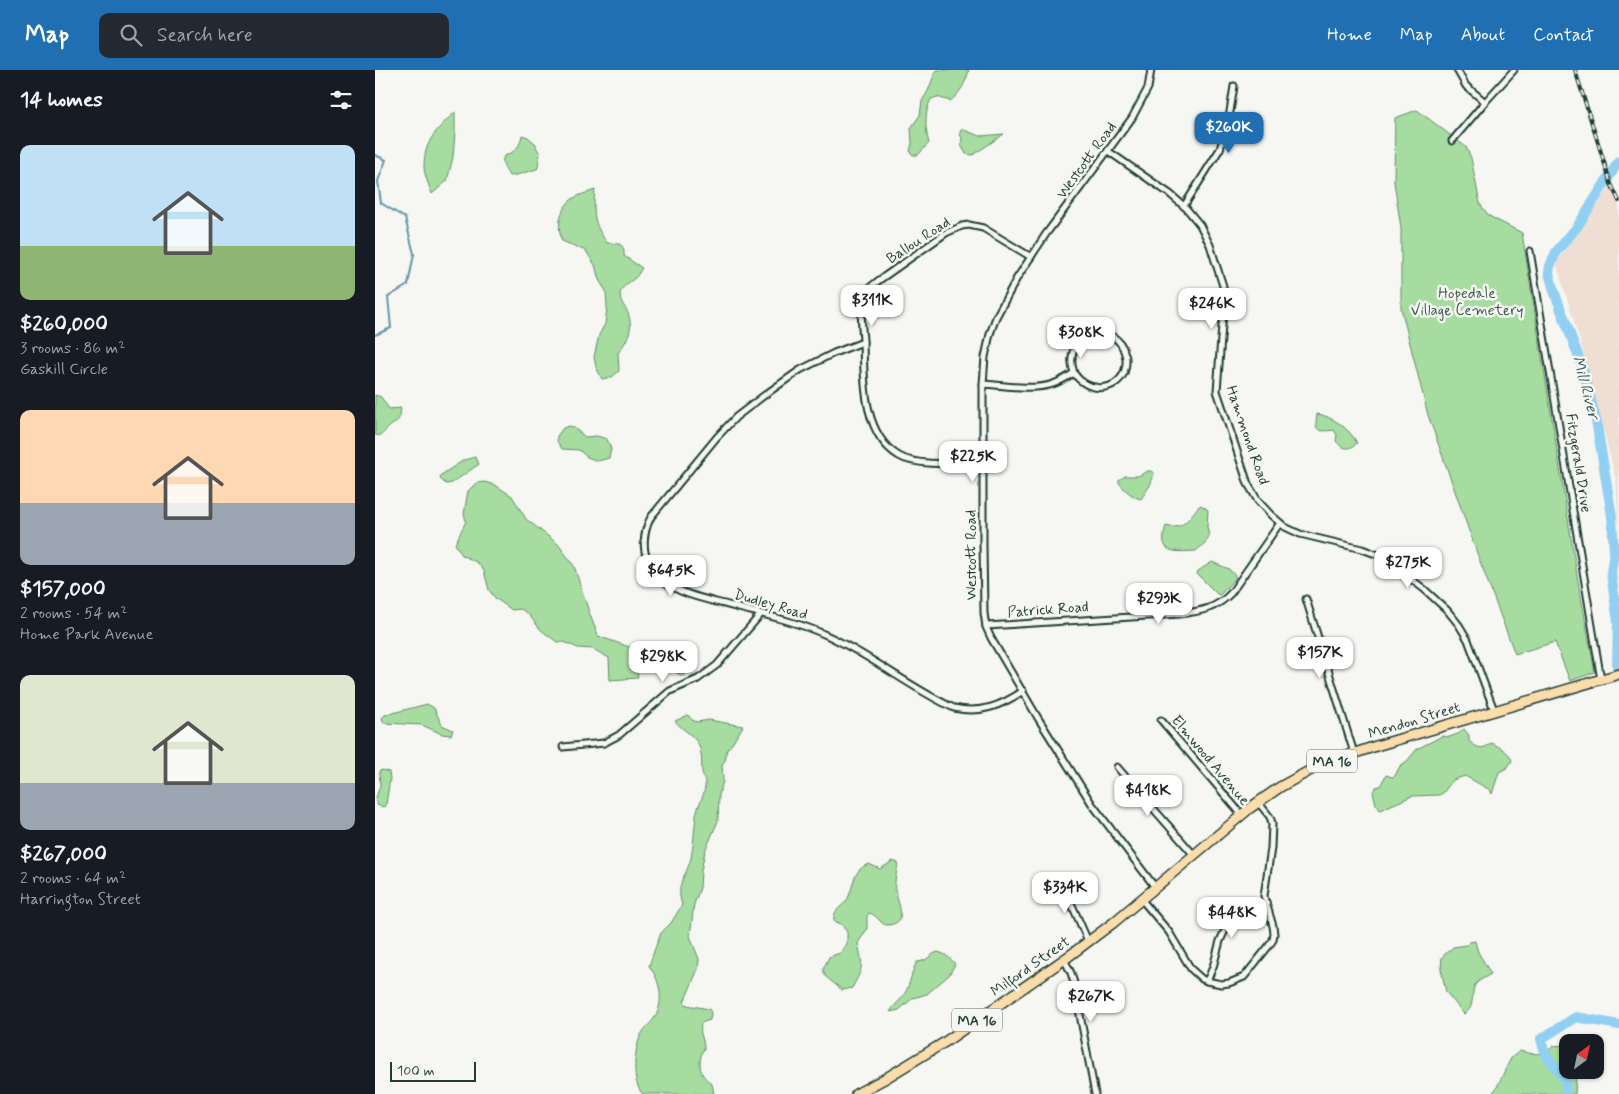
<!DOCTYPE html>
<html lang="en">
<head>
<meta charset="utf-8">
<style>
  body { margin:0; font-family:Mynerve,sans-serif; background:#242831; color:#f1f3f6; height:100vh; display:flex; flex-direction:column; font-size:19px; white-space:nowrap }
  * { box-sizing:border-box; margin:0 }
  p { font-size:16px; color:#9ea1a6 }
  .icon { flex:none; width:28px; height:28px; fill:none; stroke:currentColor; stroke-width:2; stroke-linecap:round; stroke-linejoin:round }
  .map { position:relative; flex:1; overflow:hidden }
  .panel { display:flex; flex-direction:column; background:#171b24; width:375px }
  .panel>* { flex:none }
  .needle { width:32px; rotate:33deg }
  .buttons { position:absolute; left:1184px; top:964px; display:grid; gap:10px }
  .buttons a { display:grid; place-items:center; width:45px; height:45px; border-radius:10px; background:#171b24; box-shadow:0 1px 4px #0004; font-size:25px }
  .scale { position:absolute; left:15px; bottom:12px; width:86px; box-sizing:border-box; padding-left:5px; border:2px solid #1f3d34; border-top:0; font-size:14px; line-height:18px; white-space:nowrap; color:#1f3d34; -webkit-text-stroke:4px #f6f6f2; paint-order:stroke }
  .price { position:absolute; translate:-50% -42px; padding:0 11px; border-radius:10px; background:#fff; color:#222; font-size:16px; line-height:32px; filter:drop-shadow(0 1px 2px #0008) }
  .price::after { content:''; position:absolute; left:50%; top:30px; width:15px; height:11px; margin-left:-8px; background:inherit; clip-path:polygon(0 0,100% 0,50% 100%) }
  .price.current { background:#1f6fb2; color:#fff }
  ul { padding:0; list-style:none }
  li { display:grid; align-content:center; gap:10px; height:265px; padding:0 20px }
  li span { display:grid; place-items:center; height:155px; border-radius:10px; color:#555 }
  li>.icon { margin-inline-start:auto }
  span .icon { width:90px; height:90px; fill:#fffc; stroke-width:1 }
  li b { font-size:21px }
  h2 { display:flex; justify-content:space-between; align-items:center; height:60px; padding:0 20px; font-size:21px }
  header { display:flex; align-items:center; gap:30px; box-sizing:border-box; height:70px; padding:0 25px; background:#1f6fb2; color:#fff }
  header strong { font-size:24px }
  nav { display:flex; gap:28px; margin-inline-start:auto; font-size:18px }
  .search { width:350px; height:45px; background:#242831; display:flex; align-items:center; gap:12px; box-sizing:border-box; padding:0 18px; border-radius:10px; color:#9ea1a6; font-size:19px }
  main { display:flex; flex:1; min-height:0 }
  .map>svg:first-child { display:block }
</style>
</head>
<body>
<header>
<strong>Map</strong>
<div class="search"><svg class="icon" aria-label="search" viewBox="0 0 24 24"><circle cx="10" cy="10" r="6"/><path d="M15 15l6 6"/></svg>Search here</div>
<nav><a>Home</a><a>Map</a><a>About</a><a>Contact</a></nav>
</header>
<main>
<section class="panel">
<h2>14 homes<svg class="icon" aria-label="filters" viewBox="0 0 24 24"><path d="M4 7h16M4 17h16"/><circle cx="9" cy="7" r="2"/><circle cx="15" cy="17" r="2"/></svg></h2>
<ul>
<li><span style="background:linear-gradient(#bfe0f5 65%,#8fb573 0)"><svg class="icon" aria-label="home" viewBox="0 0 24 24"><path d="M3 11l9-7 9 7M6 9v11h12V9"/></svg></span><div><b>$260,000</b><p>3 rooms · 86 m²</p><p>Gaskill Circle</p></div></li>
<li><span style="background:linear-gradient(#ffd9b3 60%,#9aa5b1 0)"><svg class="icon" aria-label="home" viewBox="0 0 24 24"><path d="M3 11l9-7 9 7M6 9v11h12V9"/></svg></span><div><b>$157,000</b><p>2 rooms · 54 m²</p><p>Home Park Avenue</p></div></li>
<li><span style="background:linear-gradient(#dfe7d0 70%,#9aa5b1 0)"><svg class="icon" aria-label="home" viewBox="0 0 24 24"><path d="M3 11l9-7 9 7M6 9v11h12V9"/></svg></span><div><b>$267,000</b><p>2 rooms · 64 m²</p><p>Harrington Street</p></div></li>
</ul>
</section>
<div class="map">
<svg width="1244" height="1024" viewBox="0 0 1244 1024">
  <rect width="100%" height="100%" fill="#f6f6f2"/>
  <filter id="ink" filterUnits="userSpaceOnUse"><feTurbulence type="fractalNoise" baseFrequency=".02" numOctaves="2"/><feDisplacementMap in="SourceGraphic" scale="10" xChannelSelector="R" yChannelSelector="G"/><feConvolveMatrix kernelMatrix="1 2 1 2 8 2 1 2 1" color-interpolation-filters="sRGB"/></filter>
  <g filter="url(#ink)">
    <polygon fill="#eeded4" points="1238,112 1244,125 1244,464 1241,409 1205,271 1181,193"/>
    <g fill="#a6dc9f" stroke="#628c6a">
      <path d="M561,0h33c-3,12 -9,24 -19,31l-13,-4 -6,2c-7,14 -6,30 -2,44l-11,12h-5l-3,-3 2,-9 -1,-15 9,-13 2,-14 6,-10z"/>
      <polygon points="1042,40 1091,77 1096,88 1105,134 1114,146 1147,163 1203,511 1220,602 1195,611 1180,572 1140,584 1103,486 1053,345 1026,238 1026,158 1019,112 1020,48"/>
      <path d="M80,42v21l-2,24 -6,24 -15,13c-3,-9 -8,-19 -8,-28 0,-25 14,-38 31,-54z"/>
      <polygon points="586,59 605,66 629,64 598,85 591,84 586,75 587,68 585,64"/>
      <path d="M147,65l6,2 8,7v3l4,6 -2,14 -1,2c-9,2 -19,7 -28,7 -3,-6 -9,-13 -5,-20 12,-4 16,-10 18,-21z"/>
      <path d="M220,120c-2,24 -2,33 12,53 11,0 18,0 17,13l18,12c-2,3 -4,7 -7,10 -6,5 -14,8 -15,17 0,5 3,10 6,14 9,18 3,29 -8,44l1,18 -7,6 -10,2 -6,-12 -2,-10 5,-22 6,-11 2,-16 -1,-17 -7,-11 -4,-15 -9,-14 -24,-10c-5,-13 -3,-30 8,-40 6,-6 17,-8 25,-11z"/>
      <path d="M0,325l6,2 8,12 12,-1c-2,15 -2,11 -13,20 -5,4 -5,9 -13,7z"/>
      <path d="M942,344c15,2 33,15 40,29 -7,8 -15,6 -21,-2l1,-6 -3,-5c-16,2 -20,2 -17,-16z"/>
      <polygon points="194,356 198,357 210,367 222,366 232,369 236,379 234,388 223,391 212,387 204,380 187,379 182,371 182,366 188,358"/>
      <polygon points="100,387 104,394 77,413 71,414 65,409 66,405 89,390"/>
      <path d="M773,401h3l3,2c-2,11 -7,17 -13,26 -9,-2 -16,-9 -22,-16v-3l6,-4h13z"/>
      <polygon points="109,412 120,415 137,426 151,449 183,474 199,496 214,542 223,566 260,579 263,608 235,610 234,588 218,579 203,578 189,572 182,572 166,560 153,544 146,539 137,540 120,528 114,520 109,501 103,493 87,485 80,474 91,451 89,444 93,421 101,413"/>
      <path d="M826,435l7,5 -1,17 2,9 -3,6 -10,9c-21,1 -39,4 -30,-25 17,5 23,-8 32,-19z"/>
      <polygon points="837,492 854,499 861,507 845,525 842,524 822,504 823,501"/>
      <path d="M292,585l21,9c0,6 0,10 -6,12l-21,-13 -1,-2 3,-5z"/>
      <polygon points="52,634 59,638 67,655 78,660 76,665 67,664 47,655 9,653 7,648 10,645"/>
      <path d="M313,645l4,5 5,2 12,-2 34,6 -11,18 -5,5 -2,12 -3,3 1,17 -4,14 -1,26 -13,30 -4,20 -1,17 -6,16 -4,32 9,23 -1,10 -14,33 3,3 22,4 2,4 -1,7 -9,3c-2,11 3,16 3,25 -1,3 -3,5 -3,8 -3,13 1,21 11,28l2,10h-71c-12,-10 -9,-46 -2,-59 2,-5 8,-10 12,-15 12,-16 8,-39 -4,-54l5,-15 7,-18 10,-10 11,-18c-7,-22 4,-27 9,-47 3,-14 3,-28 5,-42 1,-10 8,-19 9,-29 1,-5 -2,-10 -3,-15 -1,-10 1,-21 -5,-30 -5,-8 -16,-13 -22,-21z"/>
      <path d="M1089,659l5,6v6c9,8 13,9 23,2 9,5 17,8 20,18l-5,7 -8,4 -7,22 -2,-4 -25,-14 -12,4 -10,13 -4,2 -27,1 -32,14 -4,-6 -3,-12 3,-5 4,-1 6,-11 6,2 3,-1 5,-10 7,-5 10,-12 25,-13 7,1 9,-3z"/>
      <polygon points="7,700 14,702 15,709 11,734 9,737 2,735 1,728 5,715 4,701"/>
      <path d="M518,791l5,2c-1,8 -4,19 -3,27 2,12 15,33 -7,35 -7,1 -11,-11 -19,-12l-2,3v13l-9,14c5,24 6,23 -6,45l-10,2 -17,-14 -2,-7 6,-12 11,-4 7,-9v-12l-6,-8 -7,-3c-2,-12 10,-14 14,-23 6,-13 5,-29 21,-34l11,5z"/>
      <path d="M1100,871l3,11 13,22c-6,4 -15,7 -17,13 -3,10 1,21 -10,27l-18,-22 -5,-23 1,-12 11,-10 14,-2 3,-3z"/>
      <path d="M563,882c8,2 12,6 17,12l-6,11 -22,19 -14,4 -14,12 -9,2c4,-8 11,-11 15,-19 6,-10 6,-21 12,-31 12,-1 11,-7 21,-10z"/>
      <path d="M1192,975v25h9l-1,24h-84l5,-5 15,-31 9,-7c12,3 24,6 33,-5z"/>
    </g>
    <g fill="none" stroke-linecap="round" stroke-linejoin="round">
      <polyline stroke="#6395a6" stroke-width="2" points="0,85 11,90 3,111 6,133 30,148 39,184 33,215 13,227 16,258 0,265"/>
      <g stroke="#91d0f2" stroke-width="10">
        <polyline points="1242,597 1243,552 1236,503 1239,482 1237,446 1221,350 1207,296 1179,221 1174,203 1175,196 1181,182 1202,157 1244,91"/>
        <polyline points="1191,1024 1190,1010 1170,984 1166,969 1201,947 1244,955"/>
      </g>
      <defs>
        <g id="minor">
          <polyline points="776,0 773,18 757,48 671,164 642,208 621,247 615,264 610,287 608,314 608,474 609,543 611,557 616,568 663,648 717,734 780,817"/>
          <polyline points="1082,0 1091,16 1110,32"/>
          <polyline points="1077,71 1110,32 1139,0"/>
          <polyline points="733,81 795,124 811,138 825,155 835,175 848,216 848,242 842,321 873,414 883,431 896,445 910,457 925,464 987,479 1006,486 1049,519 1072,540 1084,555 1093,570 1119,640"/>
          <polyline points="809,136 845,79 854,48 859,16"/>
          <polyline points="1155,181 1226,610"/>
          <path d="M488,272l-29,11 -34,17 -34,24 -30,23 -19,20 -66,80c-11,21 -9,47 10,62 20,17 50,21 74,28 30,8 63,15 91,28 45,20 84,53 128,73 26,6 47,-2 69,-17"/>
          <path d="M608,314c21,1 50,7 70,0 8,-3 14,-7 21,-11 -14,-40 42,-56 51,-19 2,6 1,13 -1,19 -11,21 -39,18 -50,0"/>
          <path d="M608,393c-22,0 -66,4 -84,-7 -37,-22 -35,-78 -36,-116 -1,-14 -4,-32 2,-46 3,-6 8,-9 13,-13l68,-48 16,-7 7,-1 14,3 48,29"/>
          <polyline points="931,529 979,683"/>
          <path d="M611,556l194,-12c21,-3 36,-5 51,-21l49,-70"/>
          <polyline points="786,650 867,745"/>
          <polyline points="188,677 229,673 244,665 295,621 323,609 342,595 386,544"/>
          <polyline points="742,697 819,785"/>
          <polyline points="688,808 697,835 713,871"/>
          <polyline points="766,829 794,862 816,899 827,909 832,911 846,914 854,913 869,907 893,877 898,870 899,864 898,856 889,826 896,778 897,753 895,747 883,732"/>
          <polyline points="689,889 696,903 699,913 720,1024"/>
          <polyline points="832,911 838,897 845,871 851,858 865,846 891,832"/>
        </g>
        <polyline id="primary" points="481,1024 511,1008 570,972 694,886 738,853 875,738 905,717 945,695 1001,676 1244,604"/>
      </defs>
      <use href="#minor" stroke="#1f3d34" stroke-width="9"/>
      <use href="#primary" stroke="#1f3d34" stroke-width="12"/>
      <use href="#minor" stroke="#f6f6f2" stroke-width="5"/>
      <use href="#primary" stroke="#fbdcab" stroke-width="9"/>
      <defs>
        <polyline id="rail" points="1200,0 1236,114 1244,131"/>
      </defs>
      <use href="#rail" stroke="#1f3d34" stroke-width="4"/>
      <use href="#rail" stroke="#f6f6f2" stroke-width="2" stroke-dasharray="5.5" stroke-linecap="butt"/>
    </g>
  </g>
  <g text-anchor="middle" stroke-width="5" stroke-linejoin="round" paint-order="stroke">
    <g fill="#f6f6f2" stroke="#60746d" stroke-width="1">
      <rect x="932" y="679.5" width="50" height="23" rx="4"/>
      <rect x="577" y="938.5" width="50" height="23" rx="4"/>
    </g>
    <g font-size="14" font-weight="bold" fill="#1f3d34">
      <text x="957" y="696">MA 16</text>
      <text x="602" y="955">MA 16</text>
    </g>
    <g font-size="15" fill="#1f3d34" stroke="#f6f6f2">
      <text transform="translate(711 90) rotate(-54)" y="5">Westcott Road</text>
      <text transform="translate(543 170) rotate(-33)" y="5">Ballou Road</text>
      <text transform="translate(873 365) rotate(71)" y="5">Hammond Road</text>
      <text transform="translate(1204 393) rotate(81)" y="5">Fitzgerald Drive</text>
      <text transform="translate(596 485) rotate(-90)" y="5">Westcott Road</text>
      <text transform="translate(396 534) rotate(16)" y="5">Dudley Road</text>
      <text transform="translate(673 539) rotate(-4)" y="5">Patrick Road</text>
      <text transform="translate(1039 650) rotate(-17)" y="5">Mendon Street</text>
      <text transform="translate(836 690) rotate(50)" y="5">Elmwood Avenue</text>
      <text transform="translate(655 896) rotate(-35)" y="5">Milford Street</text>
    </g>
    <g font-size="15" fill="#3a5d49" stroke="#f6f6f2">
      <text x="1092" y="228">Hopedale<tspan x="1092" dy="17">Village Cemetery</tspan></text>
    </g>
    <g font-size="16" font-style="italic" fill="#365a5a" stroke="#f6f6f2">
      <text transform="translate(1212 317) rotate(75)" y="6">Mill River</text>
    </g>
  </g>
</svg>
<div class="buttons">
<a><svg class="needle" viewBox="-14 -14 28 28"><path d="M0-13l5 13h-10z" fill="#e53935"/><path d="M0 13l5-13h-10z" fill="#9ea1a6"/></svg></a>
</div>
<div class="scale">100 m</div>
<b class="price current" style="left:854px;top:84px">$260K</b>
<b class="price" style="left:497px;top:257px">$311K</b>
<b class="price" style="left:837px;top:260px">$246K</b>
<b class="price" style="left:706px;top:289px">$308K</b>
<b class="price" style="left:598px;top:413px">$225K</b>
<b class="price" style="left:1033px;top:519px">$275K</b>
<b class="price" style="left:296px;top:527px">$645K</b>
<b class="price" style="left:784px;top:555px">$293K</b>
<b class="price" style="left:945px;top:609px">$157K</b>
<b class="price" style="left:288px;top:613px">$298K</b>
<b class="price" style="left:773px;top:747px">$418K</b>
<b class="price" style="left:690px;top:844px">$334K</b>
<b class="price" style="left:857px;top:869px">$448K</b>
<b class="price" style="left:716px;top:953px">$267K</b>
</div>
</main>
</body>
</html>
